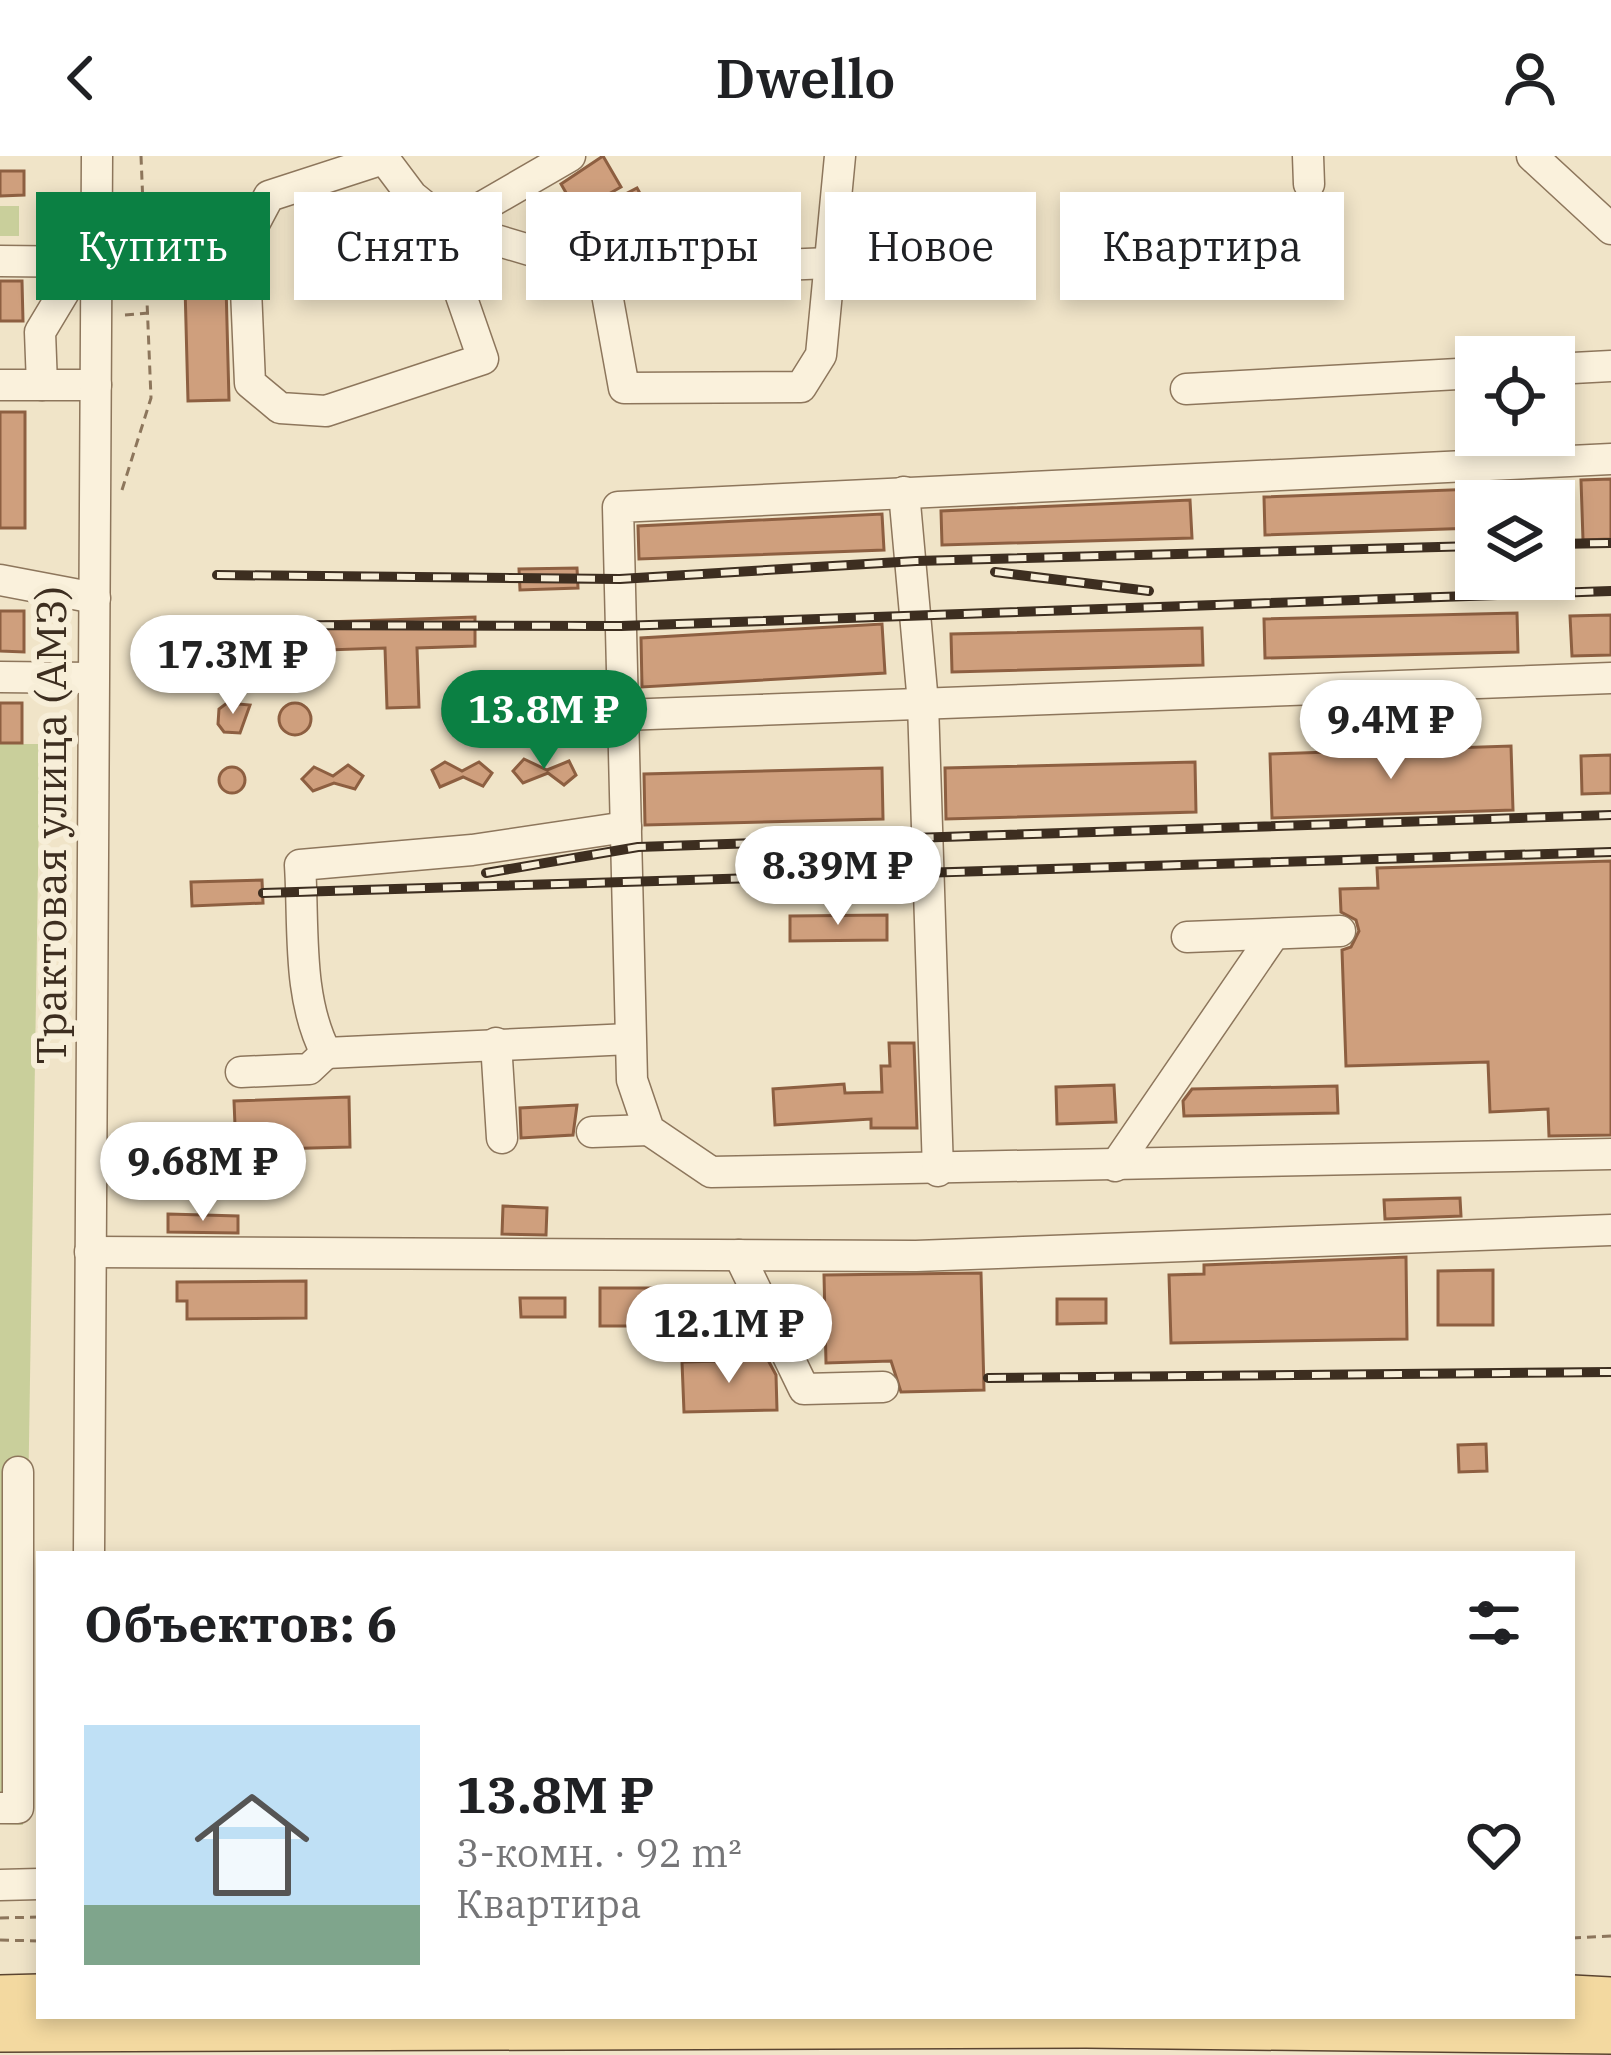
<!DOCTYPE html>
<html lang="ru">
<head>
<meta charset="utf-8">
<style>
  body { margin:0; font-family:"IBM Plex Serif",serif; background:#f2f2f2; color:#202124; height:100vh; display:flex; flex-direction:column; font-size:45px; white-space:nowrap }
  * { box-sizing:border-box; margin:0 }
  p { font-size:39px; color:#757577 }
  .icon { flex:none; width:66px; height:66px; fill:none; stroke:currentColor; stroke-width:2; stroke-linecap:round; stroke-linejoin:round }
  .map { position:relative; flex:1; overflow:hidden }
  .drawer { position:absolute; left:36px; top:1395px; width:1539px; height:468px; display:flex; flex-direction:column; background:#fff; border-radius:0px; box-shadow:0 6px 18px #0003 }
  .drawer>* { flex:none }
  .guide { position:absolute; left:36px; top:36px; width:1539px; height:108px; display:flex; gap:24px }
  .controls { position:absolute; left:1455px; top:180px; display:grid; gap:24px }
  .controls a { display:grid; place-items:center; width:120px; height:120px; border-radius:0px; background:#fff; box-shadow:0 6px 18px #0003; font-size:60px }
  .price { position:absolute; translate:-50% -102px; padding:0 27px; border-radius:42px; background:#fff; color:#222; font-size:39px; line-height:78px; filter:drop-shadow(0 3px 6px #0008) }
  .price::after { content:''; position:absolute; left:50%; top:72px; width:36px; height:27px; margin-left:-18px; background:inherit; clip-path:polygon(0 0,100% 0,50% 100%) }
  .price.active { background:#0b8043; color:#fff }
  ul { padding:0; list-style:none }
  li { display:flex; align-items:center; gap:36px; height:300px; padding:0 48px }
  li span { display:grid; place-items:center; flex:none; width:336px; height:240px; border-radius:0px; color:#555 }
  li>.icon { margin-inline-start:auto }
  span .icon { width:144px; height:144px; fill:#fffc; stroke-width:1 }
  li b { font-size:51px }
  h2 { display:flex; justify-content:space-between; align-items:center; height:144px; padding:0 48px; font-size:51px }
  .chip { padding:0 42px; border-radius:0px; background:#fff; box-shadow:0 6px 18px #0003; font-size:42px; line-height:108px }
  .chip.active { background:#0b8043; color:#fff }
  header { display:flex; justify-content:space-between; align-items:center; height:156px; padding:0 48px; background:#fff; font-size:54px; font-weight:600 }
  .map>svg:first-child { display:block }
</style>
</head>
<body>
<header><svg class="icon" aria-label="back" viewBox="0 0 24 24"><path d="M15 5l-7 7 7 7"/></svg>Dwello<svg class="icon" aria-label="person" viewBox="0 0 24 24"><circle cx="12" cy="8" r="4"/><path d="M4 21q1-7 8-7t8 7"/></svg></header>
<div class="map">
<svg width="1611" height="1899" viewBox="0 0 1611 1899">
  <rect width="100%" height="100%" fill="#f0e4c8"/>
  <g fill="#c9cf9b">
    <rect x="0" y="50" width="19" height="30"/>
    <polygon points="0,588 40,588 23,1669 0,1668"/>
  </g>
  <g fill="#cf9f7d" stroke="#8d5f41" stroke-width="3">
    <polygon points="603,0 621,31 577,56 561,28"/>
    <polygon points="0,15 24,15 24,39 0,40"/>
    <polygon points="637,32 646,48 627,59 618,42"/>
    <polygon points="155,71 184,71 185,100 155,100"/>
    <polygon points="0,125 22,125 23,165 0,165"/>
    <polygon points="226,129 229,244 188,245 185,130"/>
    <rect x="0" y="256" width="25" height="116"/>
    <polygon points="1611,323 1611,383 1583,384 1581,324"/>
    <polygon points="1476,333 1476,372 1265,379 1264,341"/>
    <polygon points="1190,344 1192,382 942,389 941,355"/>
    <polygon points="882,358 884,394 639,403 638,370"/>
    <polygon points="577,412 578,432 520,434 519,413"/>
    <polygon points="0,455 24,455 24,496 0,495"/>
    <polygon points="1517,457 1518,496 1265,502 1264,463"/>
    <polygon points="1611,459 1611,499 1572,500 1570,460"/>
    <polygon points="475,461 475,490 417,492 419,551 387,552 385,492 327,494 326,466"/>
    <polygon points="882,468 885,517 642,531 641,482"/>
    <polygon points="1202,472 1203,509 952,516 951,478"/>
    <circle cx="526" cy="555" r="16"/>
    <circle cx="459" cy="558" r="16"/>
    <rect x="0" y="547" width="22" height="40"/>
    <polygon points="227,547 250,549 240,577 224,576 218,568 219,553"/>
    <circle cx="295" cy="563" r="16"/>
    <polygon points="1511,590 1513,654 1272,662 1270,598"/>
    <polygon points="1611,599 1611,637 1582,638 1581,600"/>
    <polygon points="524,603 547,614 569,605 576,619 564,629 548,617 523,627 513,615"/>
    <polygon points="445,606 462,615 479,606 492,617 483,630 463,621 440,631 432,614"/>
    <polygon points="1195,606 1196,656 946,663 945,612"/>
    <polygon points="348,609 363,620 355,633 334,627 313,635 302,623 314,611 333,620"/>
    <circle cx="232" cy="624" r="13"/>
    <polygon points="882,612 883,663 645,669 644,618"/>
    <polygon points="1611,705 1611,979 1549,980 1548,953 1490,956 1488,906 1346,910 1342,794 1351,791 1359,775 1356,764 1341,756 1340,733 1378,732 1377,712"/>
    <polygon points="262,724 263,747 192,750 191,726"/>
    <polygon points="887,759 887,784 790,785 790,760"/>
    <polygon points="889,887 914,887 917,972 871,972 871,963 775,969 773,933 844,928 845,937 882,936 881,910 890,910"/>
    <polygon points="1114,929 1116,966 1057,968 1056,931"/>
    <polygon points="1337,930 1338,957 1184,960 1183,945 1192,933"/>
    <polygon points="349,941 350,991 236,994 234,945"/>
    <polygon points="577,949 573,979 521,982 520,952"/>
    <polygon points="1460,1042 1461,1060 1385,1063 1384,1044"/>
    <polygon points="503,1050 547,1052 546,1079 502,1078"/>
    <polygon points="168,1058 238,1060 238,1077 168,1076"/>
    <polygon points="1406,1101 1407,1183 1171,1187 1169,1119 1204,1118 1204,1109"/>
    <polygon points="1493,1114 1493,1169 1438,1169 1438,1115"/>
    <polygon points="981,1117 984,1234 901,1236 891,1205 826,1207 824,1119"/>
    <polygon points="306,1125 306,1162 187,1163 187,1145 177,1145 177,1126"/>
    <rect x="600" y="1132" width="55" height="38"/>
    <polygon points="520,1142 565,1142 565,1161 521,1161"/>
    <polygon points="1057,1143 1106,1143 1106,1167 1057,1168"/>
    <polygon points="740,1145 753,1172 721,1173 720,1146"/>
    <polygon points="768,1204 776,1219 777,1254 684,1256 682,1206"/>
    <polygon points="1486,1288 1487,1315 1459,1316 1458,1289"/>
  </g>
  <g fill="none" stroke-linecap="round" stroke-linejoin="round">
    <defs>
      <g id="minor">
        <polyline points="382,0 412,40 449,70 603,116 830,107"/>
        <polyline points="1308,0 1309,28"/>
        <polyline points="1532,0 1611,73"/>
        <polyline points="383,3 269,40 244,87 250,227 280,252 326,255 483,203 432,56"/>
        <polyline points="449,70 570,0"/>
        <polyline points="0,105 96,106"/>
        <polyline points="603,116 624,232 801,231 821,199 840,0"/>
        <polyline points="1554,213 1611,210"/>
        <polyline points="0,229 96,229"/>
        <polyline points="42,229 40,176 82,106"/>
        <polyline points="1186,233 1476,217"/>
        <polyline points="1611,303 618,351 632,924 649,974 711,1016 1611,998"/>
        <polyline points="904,336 923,547 938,1015"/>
        <polyline points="0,424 95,442"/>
        <polyline points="0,521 93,522"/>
        <polyline points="623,559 1611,522"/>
        <path d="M626,671l-154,23 -172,15c4,62 -3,132 26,188l304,-14"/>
        <polyline points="1187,781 1340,775"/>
        <polyline points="496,887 502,982"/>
        <polyline points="241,916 309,913 326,897"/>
        <polyline points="592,976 649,974"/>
        <polyline points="1115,1010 1274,778"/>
        <polyline points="90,1096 916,1100 1611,1074"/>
        <polyline points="739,1099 804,1233 883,1231"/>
        <polyline points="89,1398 97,0"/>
        <polyline points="0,1652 18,1652 18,1316"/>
        <polyline points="0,1729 39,1728"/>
      </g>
      <g id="major">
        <polyline points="0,1839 39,1838"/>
        <polyline points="1572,1839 1611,1841"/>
        <polyline points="0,1876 1086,1872 1611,1878"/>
      </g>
    </defs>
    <use href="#minor" stroke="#8d765c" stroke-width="33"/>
    <use href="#major" stroke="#5b4430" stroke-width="42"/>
    <g stroke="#8d765c" stroke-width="3" stroke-dasharray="9 6" stroke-linecap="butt">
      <polyline points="125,159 150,157"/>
      <polyline points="122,334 151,242 141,0"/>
      <polyline points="0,1762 39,1761"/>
      <polyline points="1572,1782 1611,1780"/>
      <polyline points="0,1784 39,1785"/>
    </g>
    <use href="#minor" stroke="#faf1dc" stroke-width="30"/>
    <use href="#major" stroke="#f3d9a0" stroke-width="39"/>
    <defs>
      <g id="rail">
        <polyline points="1554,388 1611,387"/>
        <polyline points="995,416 1149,435"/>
        <polyline points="217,419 620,423 916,405 1476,390"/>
        <polyline points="244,469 621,470 1611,435"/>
        <polyline points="486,717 638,691 1611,659"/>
        <polyline points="263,737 1611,696"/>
        <polyline points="988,1222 1611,1216"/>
      </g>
    </defs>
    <use href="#rail" stroke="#3d2e20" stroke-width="10"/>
    <use href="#rail" stroke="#f7eed8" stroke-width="6" stroke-dasharray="18" stroke-linecap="butt"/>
  </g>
  <g text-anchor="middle" stroke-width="12" stroke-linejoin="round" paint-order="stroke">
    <g font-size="42" fill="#3d2e20" stroke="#f7eed8">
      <text transform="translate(51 669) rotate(-90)" y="15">Трактовая улица (АМЗ)</text>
    </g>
  </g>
</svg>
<div class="controls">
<a><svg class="icon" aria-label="locate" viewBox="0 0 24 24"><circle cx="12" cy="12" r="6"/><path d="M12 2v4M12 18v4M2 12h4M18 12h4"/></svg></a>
<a><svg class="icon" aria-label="layers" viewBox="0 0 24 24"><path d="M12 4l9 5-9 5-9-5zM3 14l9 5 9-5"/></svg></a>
</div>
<b class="price" style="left:233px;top:561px">17.3M ₽</b>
<b class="price active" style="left:544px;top:616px">13.8M ₽</b>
<b class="price" style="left:1391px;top:626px">9.4M ₽</b>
<b class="price" style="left:838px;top:772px">8.39M ₽</b>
<b class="price" style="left:203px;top:1068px">9.68M ₽</b>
<b class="price" style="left:729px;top:1230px">12.1M ₽</b>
<div class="guide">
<a class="chip active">Купить</a>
<a class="chip">Снять</a>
<a class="chip">Фильтры</a>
<a class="chip">Новое</a>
<a class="chip">Квартира</a>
</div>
<section class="drawer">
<h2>Объектов: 6<svg class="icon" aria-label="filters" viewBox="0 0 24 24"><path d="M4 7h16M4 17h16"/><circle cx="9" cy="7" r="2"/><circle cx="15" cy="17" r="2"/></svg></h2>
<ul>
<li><span style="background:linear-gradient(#bfe0f5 75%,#7fa58c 0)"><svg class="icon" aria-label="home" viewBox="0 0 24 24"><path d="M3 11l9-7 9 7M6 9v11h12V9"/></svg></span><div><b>13.8M ₽</b><p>3-комн. · 92 m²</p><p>Квартира</p></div><svg class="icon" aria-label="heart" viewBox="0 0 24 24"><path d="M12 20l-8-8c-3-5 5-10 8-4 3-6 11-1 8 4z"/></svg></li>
</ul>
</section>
</div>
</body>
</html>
